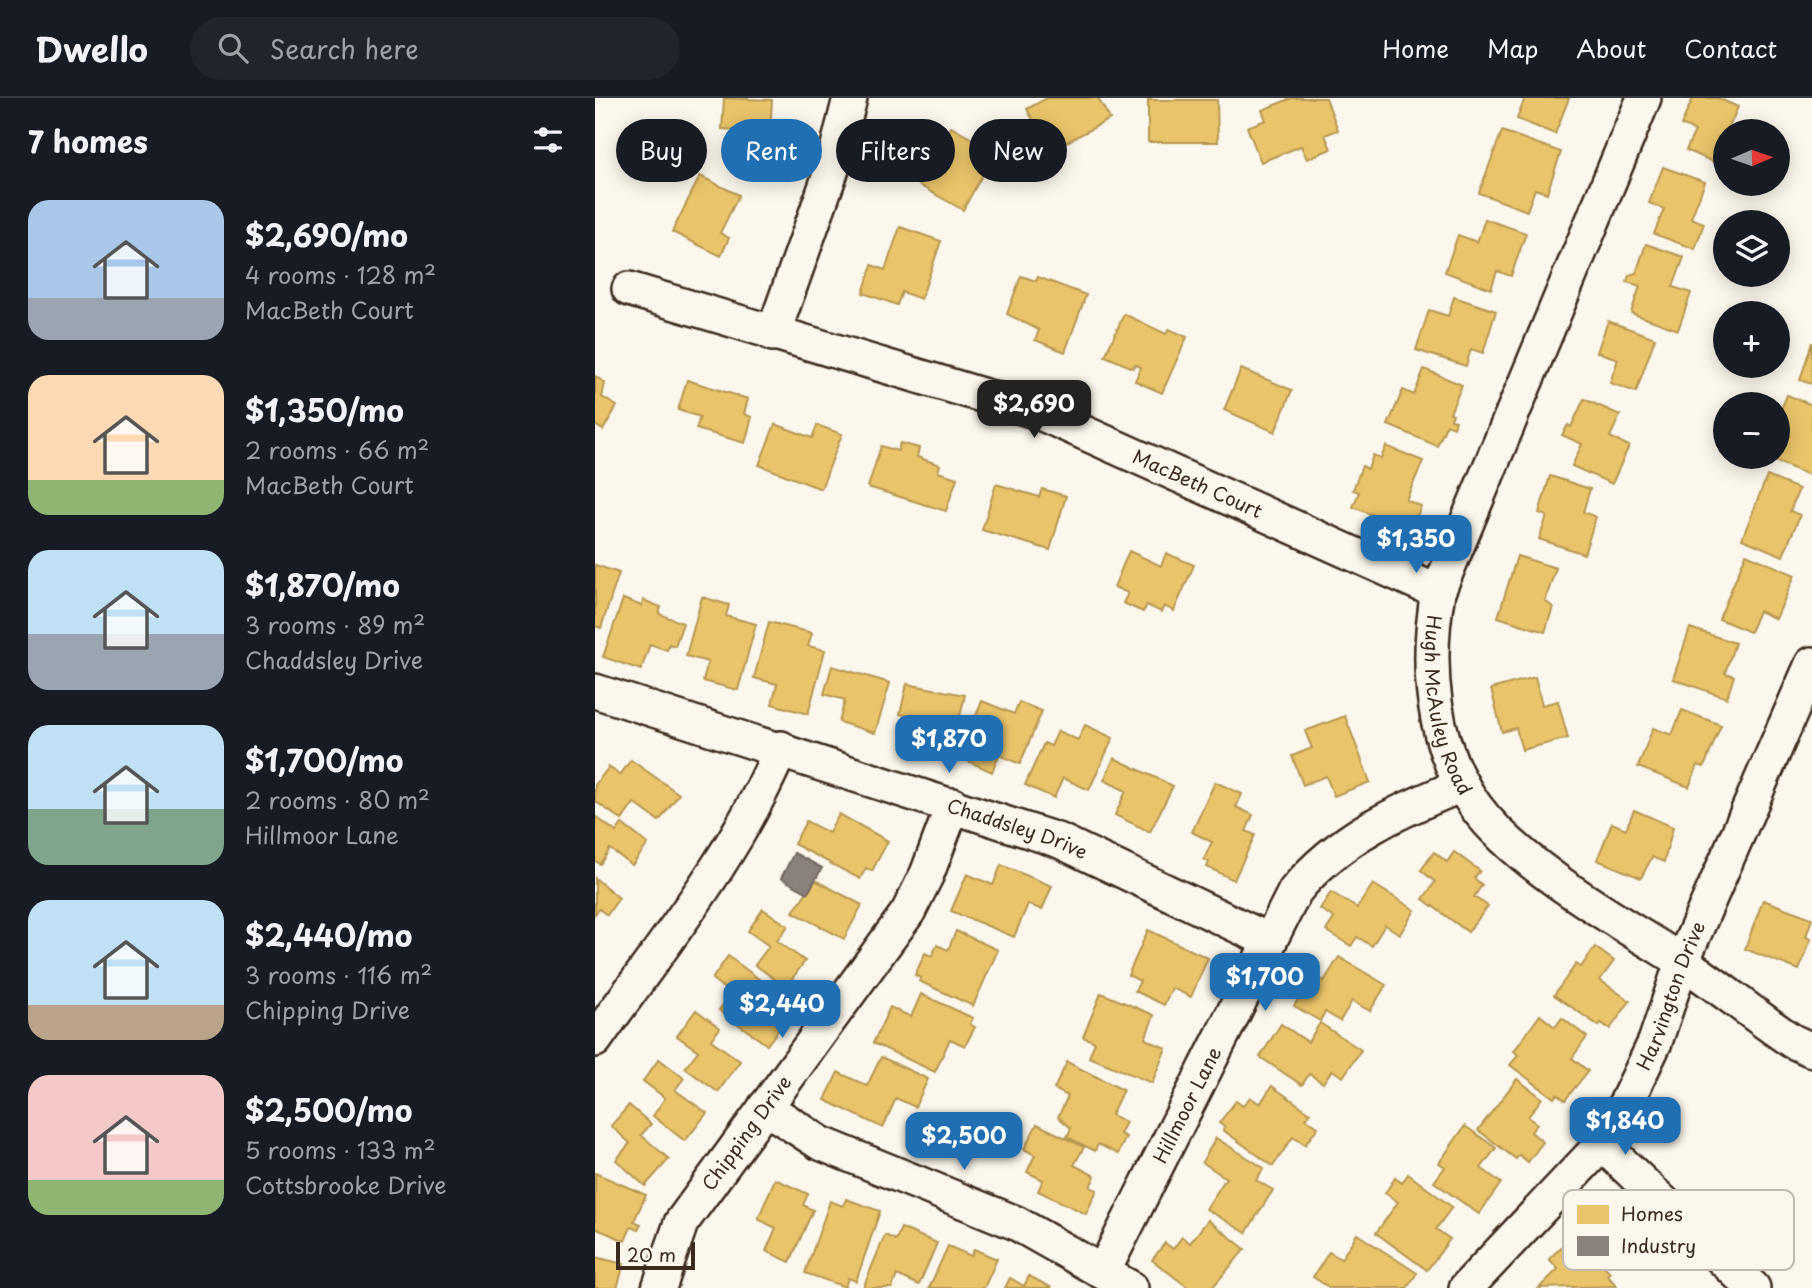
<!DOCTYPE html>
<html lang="en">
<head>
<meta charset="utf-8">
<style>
  body { margin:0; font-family:"Playpen Sans",sans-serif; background:#20242c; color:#f1f3f6; height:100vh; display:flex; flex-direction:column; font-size:26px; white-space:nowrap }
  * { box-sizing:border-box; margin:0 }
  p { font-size:23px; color:#9ea1a6 }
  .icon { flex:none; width:38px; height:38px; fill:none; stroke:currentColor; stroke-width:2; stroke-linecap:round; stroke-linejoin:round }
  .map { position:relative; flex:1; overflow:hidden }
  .drawer { display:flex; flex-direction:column; background:#171b24; width:595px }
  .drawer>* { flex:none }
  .hud { position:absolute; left:21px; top:21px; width:665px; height:63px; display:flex; gap:14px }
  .needle { width:46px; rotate:88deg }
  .buttons { position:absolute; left:1118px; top:21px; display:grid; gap:14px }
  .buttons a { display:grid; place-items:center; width:77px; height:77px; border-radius:50%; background:#171b24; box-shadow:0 4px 18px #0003; font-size:35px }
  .scale { position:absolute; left:21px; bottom:18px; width:79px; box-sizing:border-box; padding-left:7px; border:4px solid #3b2a1e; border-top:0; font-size:19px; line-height:24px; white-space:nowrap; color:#3b2a1e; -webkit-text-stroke:5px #fbf7ec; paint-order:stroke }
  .price { position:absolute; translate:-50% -60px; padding:0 16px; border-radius:14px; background:#1f6fb2; color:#fff; font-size:23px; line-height:46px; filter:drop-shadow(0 2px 4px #0008) }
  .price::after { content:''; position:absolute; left:50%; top:42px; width:21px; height:16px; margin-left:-10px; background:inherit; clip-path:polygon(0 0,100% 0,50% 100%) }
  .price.on { background:#222; color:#fff }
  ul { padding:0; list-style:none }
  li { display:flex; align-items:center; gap:21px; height:175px; padding:0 28px }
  li span { display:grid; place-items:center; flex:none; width:196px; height:140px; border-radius:21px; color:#555 }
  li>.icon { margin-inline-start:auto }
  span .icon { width:84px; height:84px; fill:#fffc; stroke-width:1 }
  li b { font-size:30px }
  h2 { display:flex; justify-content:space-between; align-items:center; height:84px; padding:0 28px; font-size:30px }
  .tag { padding:0 24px; border-radius:32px; background:#171b24; box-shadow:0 4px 18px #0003; font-size:24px; line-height:63px }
  .tag.on { background:#1f6fb2; color:#fff }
  header { display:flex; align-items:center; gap:42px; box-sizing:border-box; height:98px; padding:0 35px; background:#171b24; border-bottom:2px solid #363941 }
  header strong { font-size:33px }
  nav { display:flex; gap:38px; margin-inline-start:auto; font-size:24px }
  .search { width:490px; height:63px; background:#20242c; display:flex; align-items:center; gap:18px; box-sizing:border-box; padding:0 24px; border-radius:38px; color:#9ea1a6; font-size:26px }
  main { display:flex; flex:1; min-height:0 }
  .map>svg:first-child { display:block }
</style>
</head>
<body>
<header>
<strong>Dwello</strong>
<div class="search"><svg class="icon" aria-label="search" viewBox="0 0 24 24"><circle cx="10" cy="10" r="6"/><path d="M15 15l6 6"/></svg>Search here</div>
<nav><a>Home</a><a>Map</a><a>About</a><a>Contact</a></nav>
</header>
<main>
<section class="drawer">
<h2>7 homes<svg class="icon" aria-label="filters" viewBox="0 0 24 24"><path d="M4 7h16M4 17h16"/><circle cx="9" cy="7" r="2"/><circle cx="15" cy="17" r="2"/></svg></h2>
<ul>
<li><span style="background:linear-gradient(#a9c7e8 70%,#9aa5b1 0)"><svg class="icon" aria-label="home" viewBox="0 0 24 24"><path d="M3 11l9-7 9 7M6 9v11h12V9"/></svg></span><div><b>$2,690/mo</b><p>4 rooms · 128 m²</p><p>MacBeth Court</p></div></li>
<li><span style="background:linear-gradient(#ffd9b3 75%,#8fb573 0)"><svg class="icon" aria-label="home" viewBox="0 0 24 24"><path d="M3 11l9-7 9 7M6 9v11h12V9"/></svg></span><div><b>$1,350/mo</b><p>2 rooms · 66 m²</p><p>MacBeth Court</p></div></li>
<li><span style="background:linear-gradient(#bfe0f5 60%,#9aa5b1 0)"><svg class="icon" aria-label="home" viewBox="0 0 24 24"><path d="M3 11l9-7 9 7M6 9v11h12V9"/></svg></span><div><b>$1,870/mo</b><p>3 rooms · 89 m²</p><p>Chaddsley Drive</p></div></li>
<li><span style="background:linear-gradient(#bfe0f5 60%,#7fa58c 0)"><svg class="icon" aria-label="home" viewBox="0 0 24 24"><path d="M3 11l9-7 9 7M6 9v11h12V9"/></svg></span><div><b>$1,700/mo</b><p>2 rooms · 80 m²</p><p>Hillmoor Lane</p></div></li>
<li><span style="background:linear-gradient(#bfe0f5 75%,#b9a48a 0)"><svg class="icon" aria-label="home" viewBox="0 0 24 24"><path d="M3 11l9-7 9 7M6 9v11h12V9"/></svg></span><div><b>$2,440/mo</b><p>3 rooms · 116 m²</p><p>Chipping Drive</p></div></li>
<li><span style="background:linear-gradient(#f6c9c9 75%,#8fb573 0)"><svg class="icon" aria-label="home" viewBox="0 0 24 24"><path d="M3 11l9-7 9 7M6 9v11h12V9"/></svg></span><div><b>$2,500/mo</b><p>5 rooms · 133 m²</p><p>Cottsbrooke Drive</p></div></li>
</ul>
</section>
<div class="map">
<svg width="1217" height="1190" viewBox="0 0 1217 1190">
  <rect width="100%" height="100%" fill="#fbf7ec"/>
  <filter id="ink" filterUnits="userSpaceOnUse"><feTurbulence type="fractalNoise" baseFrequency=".0143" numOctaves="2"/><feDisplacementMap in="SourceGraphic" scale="14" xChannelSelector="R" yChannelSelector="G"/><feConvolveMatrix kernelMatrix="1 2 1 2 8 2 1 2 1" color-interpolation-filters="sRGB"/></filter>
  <g filter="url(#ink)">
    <g fill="#e9c46a" stroke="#b59653" stroke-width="2">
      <polygon points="129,0 177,2 175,34 127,31"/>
      <polygon points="452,0 503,0 515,21 455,53 432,11"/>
      <polygon points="697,0 731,0 743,32 730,37 736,51 712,61 706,48 666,64 652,29 671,22 667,12"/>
      <polygon points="930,0 974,0 960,36 922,21"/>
      <polygon points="1098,0 1123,0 1143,9 1134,29 1143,33 1130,33 1130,69 1091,52 1100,33 1086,27"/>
      <polygon points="553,2 622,2 623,44 553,44"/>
      <polygon points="356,29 400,54 368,112 324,87"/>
      <polygon points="907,33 966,54 952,95 940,91 932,113 884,95"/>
      <polygon points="1068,69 1110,84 1096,120 1109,125 1100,151 1059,136 1069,111 1054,105"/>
      <polygon points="105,78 144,97 125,135 134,140 126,158 77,134"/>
      <polygon points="890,121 931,135 916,178 902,173 896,191 850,174 863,137 882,144"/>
      <polygon points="305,129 346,143 326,201 307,194 302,207 268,195 277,167 290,172"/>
      <polygon points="1051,146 1089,159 1078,189 1096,195 1083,232 1036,215 1045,188 1032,184 1034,177 1041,175"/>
      <polygon points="426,178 441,183 443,179 491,197 470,254 440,242 444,232 412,216"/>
      <polygon points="859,199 901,213 888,255 876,251 871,268 821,252 834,212 853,218"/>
      <polygon points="529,216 571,236 574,231 592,239 567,295 540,283 546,269 540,266 538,270 510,258"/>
      <polygon points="1013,223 1060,240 1041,294 1015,285 1023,261 1002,254"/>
      <polygon points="1217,244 1217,286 1205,282"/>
      <polygon points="646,271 697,292 680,334 629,312"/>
      <polygon points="829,271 867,287 855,315 858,316 856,321 861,323 859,329 852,326 842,348 793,327 808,292 819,297"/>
      <polygon points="0,278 10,285 7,299 22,308 8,332 0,327"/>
      <polygon points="92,282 153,301 149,316 157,319 150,345 101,331 105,319 83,312"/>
      <polygon points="1192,297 1217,307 1217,370 1214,377 1177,362 1183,359 1183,346 1190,329 1183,318"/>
      <polygon points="989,301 1025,317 1015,339 1034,348 1017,386 977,368 987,346 967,337 973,327 976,329"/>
      <polygon points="180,326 217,340 222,327 247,336 226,391 164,367"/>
      <polygon points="305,345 324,350 322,359 345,367 343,374 362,380 351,413 273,389 286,348 303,353"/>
      <polygon points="791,348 828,363 811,402 826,408 816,433 758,409 764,394 758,392 767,368 773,371 778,357 786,360"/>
      <polygon points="955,378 995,391 988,414 1001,419 989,456 944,441 952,418 944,415"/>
      <polygon points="1172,378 1204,391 1195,413 1205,417 1188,458 1147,441"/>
      <polygon points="401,386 444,399 447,391 471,398 455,452 387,432"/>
      <polygon points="534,453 566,468 571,455 599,467 579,513 569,508 566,514 552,507 548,514 528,505 533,495 519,489"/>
      <polygon points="1151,456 1200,477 1181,521 1164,513 1155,534 1124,521"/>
      <polygon points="922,458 961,470 950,503 958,509 950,534 903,519"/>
      <polygon points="0,467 24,475 6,530 0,528"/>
      <polygon points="107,499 134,507 131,518 161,526 143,592 108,583 113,564 91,558"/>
      <polygon points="28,501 47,508 48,502 66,509 64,516 88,525 80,548 74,546 72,552 55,546 46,572 8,559"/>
      <polygon points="174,524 217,535 213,548 230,552 213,616 177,606 182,586 159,580"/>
      <polygon points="1095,530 1140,545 1130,575 1139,578 1132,600 1078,581"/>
      <polygon points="237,568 295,585 280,635 244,624 250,602 229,596"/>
      <polygon points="940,579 947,607 963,603 973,640 927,652 921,630 907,634 896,591"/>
      <polygon points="312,586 370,597 356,656 319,647 325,621 305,616"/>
      <polygon points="387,603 419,616 424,604 447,613 425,666 404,657 397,674 364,659"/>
      <polygon points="1087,612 1126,627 1109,669 1103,667 1094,689 1043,669 1058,630 1077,637"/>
      <polygon points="750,618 775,684 739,698 731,678 708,687 697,658 717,650 710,633"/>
      <polygon points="490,627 518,640 494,692 468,680 459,700 430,687 449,645 456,648 463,633 483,642"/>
      <polygon points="519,660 578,688 555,734 520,717 531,693 509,682"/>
      <polygon points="36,662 84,696 64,723 39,705 27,722 0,703 0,687 14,669 25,677"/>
      <polygon points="620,684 647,696 641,709 658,717 651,733 660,737 639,782 612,769 614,764 609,761 617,744 597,734"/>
      <polygon points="1039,712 1078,729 1069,764 1057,759 1046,780 1002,762 1017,725 1031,731"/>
      <polygon points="244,716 293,743 277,773 271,770 265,781 199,746 211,723 234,735"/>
      <polygon points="0,718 21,734 27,726 53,746 37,767 15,751 5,766 0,763"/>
      <polygon points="839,754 852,764 859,754 885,773 879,780 887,787 879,799 893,808 873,834 828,801 840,784 826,772"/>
      <polygon points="406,767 457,788 447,812 433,806 419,839 356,813 372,776 398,787"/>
      <polygon points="0,780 24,800 12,817 4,811 0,816"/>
      <polygon points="220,782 267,807 249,841 198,814"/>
      <polygon points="778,786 820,812 805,836 790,827 777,848 762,839 756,848 731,833 739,820 725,811 736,794 762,810"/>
      <polygon points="1168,802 1217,820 1211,839 1216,841 1204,872 1150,851"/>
      <polygon points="168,811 193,828 182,843 210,863 191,889 160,867 174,848 153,833"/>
      <polygon points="553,832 613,860 596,899 577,890 569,907 540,893 545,883 533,877"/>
      <polygon points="361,833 403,852 378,908 324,883 326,880 320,877 330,855 337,858 342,847 353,852"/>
      <polygon points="1000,849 1019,863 1005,882 1035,903 1015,931 1006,925 1004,928 959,897 981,866 986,869"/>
      <polygon points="133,858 195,904 181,922 187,927 172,947 124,912 136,896 117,881"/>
      <polygon points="744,859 791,887 775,913 757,903 745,923 730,914 725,923 699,908 705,898 691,890 705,868 729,883"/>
      <polygon points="506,895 559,917 550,941 571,950 557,985 494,959 500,944 488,939"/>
      <polygon points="326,896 378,920 375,926 380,929 370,948 355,941 340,974 278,945 295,909 316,919"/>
      <polygon points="101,912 125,930 116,942 145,963 123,994 90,970 103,953 82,938"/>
      <polygon points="945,917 960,929 967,920 992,939 977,960 993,973 970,1002 962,996 959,1000 915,967 923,957 919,953"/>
      <polygon points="725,925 766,952 748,979 737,972 728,985 714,976 707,987 665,959 686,926 713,944"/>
      <polygon points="286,959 333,981 320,1009 301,1000 288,1030 230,1002 243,974 272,988"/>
      <polygon points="64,961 89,980 80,992 112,1015 90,1043 58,1018 70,1000 48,983"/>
      <polygon points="472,964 528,992 516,1017 531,1024 525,1036 531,1039 523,1056 503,1046 500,1053 472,1039 476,1030 463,1019 473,998 459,991"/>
      <polygon points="922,981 947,1000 933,1019 942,1026 936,1034 948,1044 933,1064 924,1057 921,1061 883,1032"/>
      <polygon points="677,988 715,1015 711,1021 723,1029 710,1047 698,1039 678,1068 628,1032 630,1029 624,1025 641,1003 648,1008 655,999 665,1006"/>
      <polygon points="34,1007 56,1026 46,1037 74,1061 50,1088 21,1062 35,1045 16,1028"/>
      <polygon points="442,1026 489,1049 479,1067 500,1078 495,1089 502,1092 491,1116 443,1093 448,1082 432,1074 440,1057 429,1051"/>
      <polygon points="870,1028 901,1050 886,1070 906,1085 884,1116 839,1084 850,1069 844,1065"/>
      <polygon points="621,1040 669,1070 661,1082 678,1092 651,1135 611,1111 631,1080 607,1064"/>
      <polygon points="0,1075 51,1097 39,1123 46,1126 43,1132 36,1129 30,1143 0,1130"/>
      <polygon points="813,1076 857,1109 841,1131 855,1141 832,1172 781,1135 803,1104 790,1095 800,1080 807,1085"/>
      <polygon points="180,1081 213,1096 208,1107 218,1112 195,1164 171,1153 181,1130 163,1121"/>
      <polygon points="251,1101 285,1113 261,1183 253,1180 250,1189 210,1175 235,1103 248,1108"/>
      <polygon points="998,1118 1021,1141 1001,1160 1015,1174 1012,1177 1022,1188 944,1190 963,1171 954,1161"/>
      <polygon points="613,1122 650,1151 617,1190 594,1190 557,1162 570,1145 578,1151 587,1139 595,1145"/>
      <polygon points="306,1130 342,1145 324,1187 302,1177 297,1190 268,1190 290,1137 301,1142"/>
      <polygon points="762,1136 822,1175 812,1190 735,1190 718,1179 734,1154 746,1161"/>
      <polygon points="353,1148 376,1158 379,1151 402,1161 389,1190 334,1190"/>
      <polygon points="0,1159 29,1166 22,1190 0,1190"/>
      <polygon points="434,1178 457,1190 410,1190 415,1180 429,1188"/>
    </g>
    <polygon fill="#8a817c" stroke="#726760" stroke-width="2" points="199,755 227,770 213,795 186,780"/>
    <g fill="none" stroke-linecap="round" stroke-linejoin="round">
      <defs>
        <g id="minor">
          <path id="s1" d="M1049,0l-206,494c-13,72 -7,154 38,215 42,57 138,112 199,150 40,26 77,57 117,84l20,9"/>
          <path id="s2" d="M34,191l409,123 400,180"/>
          <polyline points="178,236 238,68 255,0"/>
          <path id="s3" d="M0,593l465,150 210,100"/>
          <path d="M0,942c66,-94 142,-185 186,-292"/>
          <polyline points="170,1009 225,1045 421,1125 536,1190"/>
          <polyline points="1007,1046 1158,1190"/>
          <path id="s4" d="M508,1174l192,-381c44,-54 103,-80 167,-106"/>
          <path id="s5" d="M64,1190l22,-65 227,-311 19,-38 26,-69"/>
          <path id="s6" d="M871,1190l136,-144 25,-43 28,-59 27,-80 130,-298"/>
        </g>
      </defs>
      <use href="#minor" stroke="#3b2a1e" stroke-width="38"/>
      <use href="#minor" stroke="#fbf7ec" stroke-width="33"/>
    </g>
  </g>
  <g text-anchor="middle" stroke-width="7" stroke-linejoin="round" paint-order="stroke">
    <g font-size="19" fill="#3b2a1e" stroke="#fbf7ec">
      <text dy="7" stroke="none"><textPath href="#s2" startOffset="602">MacBeth Court</textPath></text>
      <text dy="7" stroke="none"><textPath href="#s1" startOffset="651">Hugh McAuley Road</textPath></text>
      <text dy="7" stroke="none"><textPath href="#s3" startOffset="444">Chaddsley Drive</textPath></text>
      <text dy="7" stroke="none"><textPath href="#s6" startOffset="362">Harvington Drive</textPath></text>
      <text dy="7" stroke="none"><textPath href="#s4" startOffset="187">Hillmoor Lane</textPath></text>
      <text dy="7" stroke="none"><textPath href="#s5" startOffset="180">Chipping Drive</textPath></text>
    </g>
  </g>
  <rect x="968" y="1092" width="231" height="80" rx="10" fill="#fbf7ec" stroke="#c1baae" stroke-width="2"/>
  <rect x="982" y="1107" width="32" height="19" fill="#e9c46a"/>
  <rect x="982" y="1138" width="32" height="20" fill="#8a817c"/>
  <g font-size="19" fill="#3b2a1e">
    <text x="1026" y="1123">Homes</text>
    <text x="1026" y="1155">Industry</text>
  </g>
</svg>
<div class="buttons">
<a><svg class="needle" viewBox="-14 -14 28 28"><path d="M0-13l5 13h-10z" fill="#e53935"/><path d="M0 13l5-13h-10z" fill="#9ea1a6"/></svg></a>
<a><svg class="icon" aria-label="layers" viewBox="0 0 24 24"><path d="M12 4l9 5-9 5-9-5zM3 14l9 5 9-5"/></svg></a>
<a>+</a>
<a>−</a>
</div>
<div class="scale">20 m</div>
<b class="price on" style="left:439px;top:342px">$2,690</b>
<b class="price" style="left:821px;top:477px">$1,350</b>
<b class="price" style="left:354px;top:677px">$1,870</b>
<b class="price" style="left:670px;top:915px">$1,700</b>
<b class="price" style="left:187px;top:942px">$2,440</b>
<b class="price" style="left:1030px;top:1059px">$1,840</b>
<b class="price" style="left:369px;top:1074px">$2,500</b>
<div class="hud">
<a class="tag">Buy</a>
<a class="tag on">Rent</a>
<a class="tag">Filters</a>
<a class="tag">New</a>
</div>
</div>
</main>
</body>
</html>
